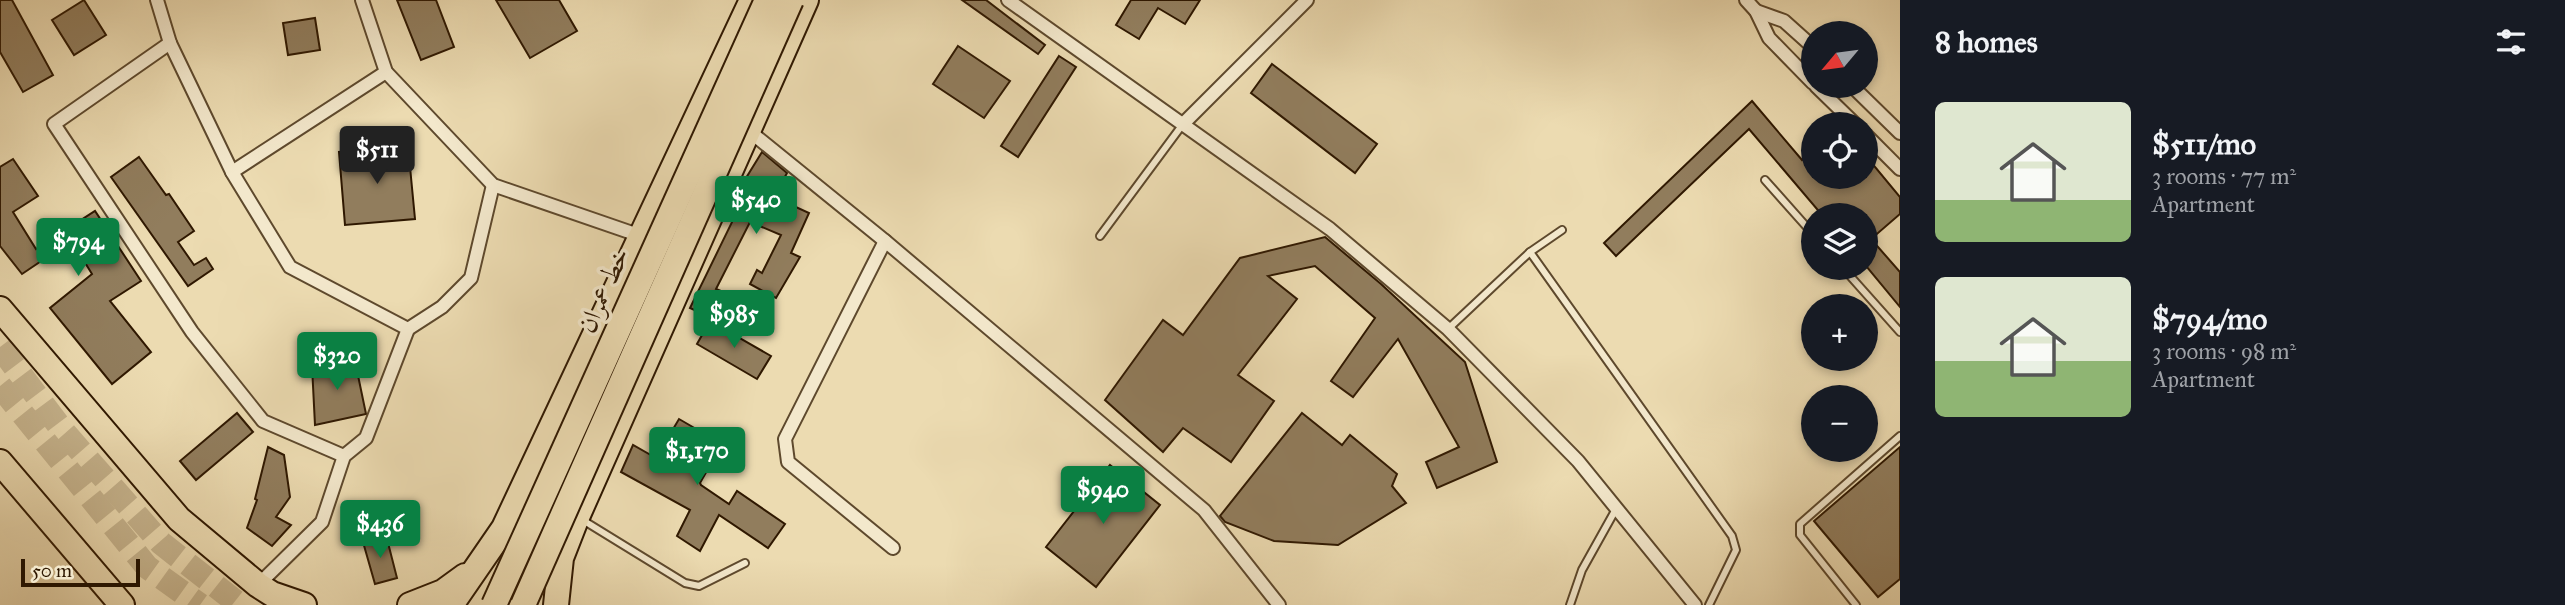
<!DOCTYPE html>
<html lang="en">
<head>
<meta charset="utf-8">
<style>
  body { margin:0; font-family:"IM FELL Great Primer",Amiri,serif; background:#242831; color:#f1f3f6; height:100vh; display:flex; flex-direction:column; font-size:26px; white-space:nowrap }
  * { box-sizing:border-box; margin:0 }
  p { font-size:23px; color:#9ea1a6 }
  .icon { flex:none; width:38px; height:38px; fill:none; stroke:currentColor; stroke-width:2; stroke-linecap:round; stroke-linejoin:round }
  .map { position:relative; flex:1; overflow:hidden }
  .details { display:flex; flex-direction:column; background:#171b24; width:665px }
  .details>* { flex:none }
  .needle { width:46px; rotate:241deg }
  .buttons { position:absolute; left:1801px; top:21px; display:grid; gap:14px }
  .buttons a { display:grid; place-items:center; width:77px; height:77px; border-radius:50%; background:#171b24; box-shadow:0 4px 10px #0003; font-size:35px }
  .scale { position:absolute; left:21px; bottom:18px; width:119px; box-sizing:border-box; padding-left:7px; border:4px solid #2f1801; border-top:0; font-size:19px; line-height:24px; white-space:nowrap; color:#2f1801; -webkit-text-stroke:5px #f3e8cc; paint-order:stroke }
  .price { position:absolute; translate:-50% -60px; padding:0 16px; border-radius:7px; background:#0b8043; color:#fff; font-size:23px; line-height:46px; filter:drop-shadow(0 2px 4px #0008) }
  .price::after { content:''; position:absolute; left:50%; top:42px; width:21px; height:16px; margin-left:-10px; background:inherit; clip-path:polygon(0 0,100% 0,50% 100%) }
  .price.current { background:#222; color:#fff }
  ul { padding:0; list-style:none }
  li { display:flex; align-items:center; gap:21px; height:175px; padding:0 35px }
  li span { display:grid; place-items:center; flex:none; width:196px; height:140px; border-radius:10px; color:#555 }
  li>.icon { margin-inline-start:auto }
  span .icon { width:84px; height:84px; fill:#fffc; stroke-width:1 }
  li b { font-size:30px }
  h2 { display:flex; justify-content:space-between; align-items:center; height:84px; padding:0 35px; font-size:30px }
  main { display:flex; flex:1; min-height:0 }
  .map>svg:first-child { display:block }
</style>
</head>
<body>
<main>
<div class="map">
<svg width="1900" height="605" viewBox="0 0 1900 605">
  <rect width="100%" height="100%" fill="#ecdbb1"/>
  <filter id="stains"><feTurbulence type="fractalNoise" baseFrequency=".00286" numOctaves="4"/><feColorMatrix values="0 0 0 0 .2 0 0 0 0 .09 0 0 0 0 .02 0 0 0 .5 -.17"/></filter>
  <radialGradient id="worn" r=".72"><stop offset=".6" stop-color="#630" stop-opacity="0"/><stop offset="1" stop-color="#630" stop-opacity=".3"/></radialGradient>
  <g fill="#917d5d" stroke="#2f1801" stroke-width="2">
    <polygon points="0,0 12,0 53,75 23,92 0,52"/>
    <polygon points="84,0 106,35 74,55 52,20"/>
    <polygon points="397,0 436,0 454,47 421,60"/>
    <polygon points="496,0 559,0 577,31 530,58"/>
    <polygon points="962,0 986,0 1045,45 1038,54"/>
    <polygon points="1131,0 1200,0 1185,24 1158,8 1139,39 1116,25"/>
    <polygon points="315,18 320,50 288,55 283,23"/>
    <polygon points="958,46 1010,81 984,118 933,84"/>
    <polygon points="1059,56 1076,67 1018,157 1001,146"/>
    <polygon points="1272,64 1377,144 1355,173 1251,93"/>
    <polygon points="1752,101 1802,160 1813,150 1813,177 1866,177 1866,156 1900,197 1900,214 1871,239 1900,272 1900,307 1866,266 1866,215 1822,215 1749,129 1616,256 1604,243"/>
    <polygon points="408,146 415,219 345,225 339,152"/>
    <polygon points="762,152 787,173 774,197 809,213 791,253 800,257 776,298 750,284 757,270 762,273 781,235 750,222 716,289 726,293 714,319 690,308 735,216 731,214 746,178"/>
    <polygon points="139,157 166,195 169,194 194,231 178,242 194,265 206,258 213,269 188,286 111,177"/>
    <polygon points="13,159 38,196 13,212 36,249 95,211 141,281 110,301 151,352 112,384 50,308 92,274 76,248 64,257 59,249 22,274 0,246 0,167"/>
    <polygon points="1325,237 1381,284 1465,362 1497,462 1437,488 1426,462 1459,447 1398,339 1353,397 1331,381 1375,318 1315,266 1268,276 1297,299 1238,375 1274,401 1231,462 1183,428 1163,452 1105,400 1163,320 1183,335 1240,258"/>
    <polygon points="710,321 771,356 757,379 697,344"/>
    <polygon points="355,361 366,414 315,425 312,366"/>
    <polygon points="237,413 253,432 196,480 180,461"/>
    <polygon points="1302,413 1342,445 1350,435 1397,474 1392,486 1406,503 1338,545 1274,541 1225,522 1220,516"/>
    <polygon points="679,419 722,444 700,483 701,485 729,504 737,491 785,524 768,548 719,515 700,551 677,536 690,510 621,472 633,445 656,458"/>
    <polygon points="268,447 284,455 290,497 276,517 291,525 272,546 247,528 257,500 255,499"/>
    <polygon points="1900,447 1900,579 1878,597 1814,521"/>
    <polygon points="1110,465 1160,505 1096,587 1046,547"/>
    <polygon points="386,535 397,578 375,584 363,542"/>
  </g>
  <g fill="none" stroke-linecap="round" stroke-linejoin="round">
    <g stroke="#c6b48e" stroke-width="24" stroke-dasharray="24 12" stroke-linecap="butt">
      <polyline points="0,347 63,431 161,543 240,605"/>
      <polyline points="0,386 147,567 200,605"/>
    </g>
    <defs>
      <g id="lane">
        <polyline points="1765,180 1813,234"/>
        <polyline points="1100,236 1183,124"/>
        <polyline points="1530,252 1732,536 1736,550 1709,605"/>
        <polyline points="1843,268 1900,332"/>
        <polyline points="1448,329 1530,252 1562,230"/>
        <polyline points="581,519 685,583 699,586 745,563"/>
        <polyline points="1570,605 1582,570 1616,509"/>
        <polyline points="1856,605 1800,535 1800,524 1900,436"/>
      </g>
      <g id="street">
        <polyline points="157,0 170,43 232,172 290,267 408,329 366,438 344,456 322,522 258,585"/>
        <polyline points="362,0 386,72 493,185 641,236"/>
        <polyline points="1008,0 1330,229 1448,329 1578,461 1695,605"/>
        <polyline points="1746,0 1756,11 1769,38 1813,83"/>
        <polyline points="1756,11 1784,21 1813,47"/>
        <polyline points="170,43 54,124 192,332 263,421 344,456"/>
        <polyline points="1816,86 1855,124"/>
        <polyline points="1852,86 1900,133"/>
        <polyline points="1183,124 1307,0"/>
        <polyline points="748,130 885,241 1204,510 1279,605"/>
        <polyline points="1866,135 1900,169"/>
        <polyline points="232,172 386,72"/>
        <polyline points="885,241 785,439 788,462 893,548"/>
        <polyline points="408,329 442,307 471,278 493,185"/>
      </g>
      <g id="highway">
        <polyline points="0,309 179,519 258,585 272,594 304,605"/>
        <polyline points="0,462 122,605"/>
        <polyline points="410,605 443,592 465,576"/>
        <polyline points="451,605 504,528 752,0"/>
        <polyline points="556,605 561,558 577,517 806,0"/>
      </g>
    </defs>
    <use href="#lane" stroke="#5e492d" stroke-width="10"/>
    <use href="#street" stroke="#5e492d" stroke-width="16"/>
    <use href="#highway" stroke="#2f1801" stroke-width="28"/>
    <use href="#lane" stroke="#f3e8cc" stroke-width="6"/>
    <use href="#street" stroke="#f3e8cc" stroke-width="12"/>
    <use href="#highway" stroke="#ecdbb1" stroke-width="24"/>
    <defs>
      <g id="highway-bridge">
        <polyline points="494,605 767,0"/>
        <polyline points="523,605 791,0"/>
      </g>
    </defs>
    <use href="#highway-bridge" stroke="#2f1801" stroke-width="28" stroke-linecap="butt"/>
    <use href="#highway-bridge" stroke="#ecdbb1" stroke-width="24"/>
  </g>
  <g text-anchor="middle" stroke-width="7" stroke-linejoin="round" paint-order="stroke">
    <g font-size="26" fill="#2f1801" stroke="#f3e8cc">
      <text transform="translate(603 290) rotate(-66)" y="9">خط عمران</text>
    </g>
  </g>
  <rect width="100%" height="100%" filter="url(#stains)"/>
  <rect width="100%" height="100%" fill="url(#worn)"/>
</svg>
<div class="buttons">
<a><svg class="needle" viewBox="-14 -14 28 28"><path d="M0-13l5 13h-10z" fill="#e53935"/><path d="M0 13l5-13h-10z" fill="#9ea1a6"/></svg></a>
<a><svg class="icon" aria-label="locate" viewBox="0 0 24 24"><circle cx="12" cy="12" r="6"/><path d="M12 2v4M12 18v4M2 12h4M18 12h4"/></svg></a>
<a><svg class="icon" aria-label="layers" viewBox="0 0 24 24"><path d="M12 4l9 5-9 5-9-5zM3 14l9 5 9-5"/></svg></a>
<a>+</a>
<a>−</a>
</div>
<div class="scale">50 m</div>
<b class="price current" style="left:377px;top:186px">$511</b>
<b class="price" style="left:756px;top:236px">$540</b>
<b class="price" style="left:78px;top:278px">$794</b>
<b class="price" style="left:734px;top:350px">$985</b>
<b class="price" style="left:337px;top:392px">$320</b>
<b class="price" style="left:697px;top:487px">$1,170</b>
<b class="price" style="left:1103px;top:526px">$940</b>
<b class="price" style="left:380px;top:560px">$436</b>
</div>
<section class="details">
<h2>8 homes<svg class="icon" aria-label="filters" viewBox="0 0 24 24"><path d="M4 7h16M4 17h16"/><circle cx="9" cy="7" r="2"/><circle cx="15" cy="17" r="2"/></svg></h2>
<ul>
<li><span style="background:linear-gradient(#dfe7d0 70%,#8fb573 0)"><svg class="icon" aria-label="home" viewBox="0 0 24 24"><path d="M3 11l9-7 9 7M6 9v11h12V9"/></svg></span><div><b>$511/mo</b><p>3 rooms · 77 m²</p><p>Apartment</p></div></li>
<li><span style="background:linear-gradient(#dfe7d0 60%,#8fb573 0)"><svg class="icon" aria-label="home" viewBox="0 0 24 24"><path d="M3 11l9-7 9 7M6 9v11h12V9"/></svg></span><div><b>$794/mo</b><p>3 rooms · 98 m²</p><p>Apartment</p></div></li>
</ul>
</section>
</main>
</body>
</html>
